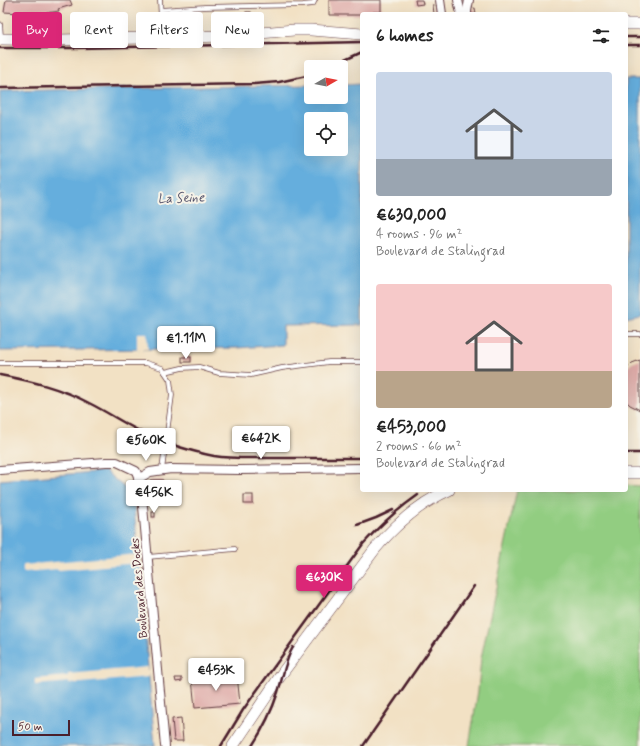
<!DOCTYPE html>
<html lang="en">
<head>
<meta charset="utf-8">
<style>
  body { margin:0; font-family:Mynerve,sans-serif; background:#f6f6f6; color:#222; height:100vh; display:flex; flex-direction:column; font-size:15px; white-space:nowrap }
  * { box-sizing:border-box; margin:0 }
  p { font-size:13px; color:#767676 }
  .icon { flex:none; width:22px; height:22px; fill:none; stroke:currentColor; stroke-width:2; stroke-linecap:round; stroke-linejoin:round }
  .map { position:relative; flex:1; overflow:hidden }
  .details { position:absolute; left:360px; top:12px; width:268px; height:480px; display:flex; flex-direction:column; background:#fff; border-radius:4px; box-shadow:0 4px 16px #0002 }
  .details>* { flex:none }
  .banner { position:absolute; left:12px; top:12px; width:288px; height:36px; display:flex; gap:8px }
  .needle { width:26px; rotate:81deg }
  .buttons { position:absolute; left:304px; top:60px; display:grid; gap:8px }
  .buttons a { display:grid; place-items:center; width:44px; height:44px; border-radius:4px; background:#fff; box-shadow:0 4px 16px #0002; font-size:20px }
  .scale { position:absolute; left:12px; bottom:10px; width:58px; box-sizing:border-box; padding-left:4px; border:2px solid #4a1f2b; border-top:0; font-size:11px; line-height:14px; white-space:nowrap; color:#4a1f2b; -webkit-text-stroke:3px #f7f3e8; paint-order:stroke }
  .price { position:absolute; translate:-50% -34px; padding:0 9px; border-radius:4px; background:#fff; color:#222; font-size:13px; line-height:26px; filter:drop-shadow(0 1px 2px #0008) }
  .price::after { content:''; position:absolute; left:50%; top:24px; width:12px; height:9px; margin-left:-6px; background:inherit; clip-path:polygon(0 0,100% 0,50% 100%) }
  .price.active { background:#db2777; color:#fff }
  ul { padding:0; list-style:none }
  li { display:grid; align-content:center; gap:8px; height:212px; padding:0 16px }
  li span { display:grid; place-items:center; height:124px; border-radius:4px; color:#555 }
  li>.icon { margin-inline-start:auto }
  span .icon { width:72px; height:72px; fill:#fffc; stroke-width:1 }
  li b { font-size:17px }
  h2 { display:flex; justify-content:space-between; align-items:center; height:48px; padding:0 16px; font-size:17px }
  .pill { padding:0 14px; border-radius:4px; background:#fff; box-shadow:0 4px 16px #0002; font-size:14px; line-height:36px }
  .pill.active { background:#db2777; color:#fff }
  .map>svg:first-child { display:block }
</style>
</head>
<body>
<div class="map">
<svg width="640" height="746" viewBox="0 0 640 746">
  <rect width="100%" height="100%" fill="#f7f3e8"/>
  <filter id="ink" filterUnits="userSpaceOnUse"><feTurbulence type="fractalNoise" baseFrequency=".025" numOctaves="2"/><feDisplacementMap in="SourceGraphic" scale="8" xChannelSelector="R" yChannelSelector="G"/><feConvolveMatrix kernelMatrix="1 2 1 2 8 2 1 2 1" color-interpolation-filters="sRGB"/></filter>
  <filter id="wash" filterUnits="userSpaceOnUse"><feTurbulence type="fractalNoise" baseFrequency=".012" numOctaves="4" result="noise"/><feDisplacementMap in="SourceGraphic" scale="16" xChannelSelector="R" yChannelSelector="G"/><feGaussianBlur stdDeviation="0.9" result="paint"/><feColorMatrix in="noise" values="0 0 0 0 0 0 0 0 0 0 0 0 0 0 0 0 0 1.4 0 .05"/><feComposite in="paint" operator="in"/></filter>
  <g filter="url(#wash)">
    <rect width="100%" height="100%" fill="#f2e1c4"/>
    <polygon fill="#92cd81" stroke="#6e7656" points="626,485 640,486 640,746 469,746 478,691 481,658 517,490 626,490"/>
    <g fill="#65aedd" stroke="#586684" fill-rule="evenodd">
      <polygon points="626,79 640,79 640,314 626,317"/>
      <path d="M362,84v241l-79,1v19l-47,3 -236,3v-260l311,-6v12h30v-12zM311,119h30v30h-30z"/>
      <polygon points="105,471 133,495 155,746 0,746 0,480"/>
    </g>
    <g fill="#f2e1c4">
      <polygon points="137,333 147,333 148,349 137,350"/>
      <polygon points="138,554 138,563 59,570 58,569 25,572 23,571 23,566 24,565"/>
      <polygon points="148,667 149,677 69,684 69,682 35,685 35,679 68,676 68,674"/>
    </g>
    <g id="blocks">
      <g fill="#dfaba8">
        <polygon points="6,0 70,0 72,5 58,9 59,11 53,12 34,14 21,15 21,13 4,12"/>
        <polygon points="329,0 381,0 381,12 373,12 373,14 362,14 362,15 329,15"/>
        <polygon points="415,0 422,0 423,4 416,5"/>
        <polygon points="439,4 441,14 434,14 433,5"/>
        <polygon points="475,8 476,14 471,14 470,9"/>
        <rect x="246" y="12" width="5" height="5"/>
        <rect x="182" y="357" width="9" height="5"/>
        <polygon points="640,360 640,410 630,405 626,401 626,369 632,363"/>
        <polygon points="150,480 163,480 163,483 165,483 165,487 157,488 157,490 149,491 148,486 151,486"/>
        <rect x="244" y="495" width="9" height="9"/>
        <rect x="152" y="512" width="3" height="5"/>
        <polygon points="237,675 240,704 195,708 192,679"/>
        <polygon points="175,678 182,678 182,681 176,682"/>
        <polygon points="181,718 183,741 174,741 172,719"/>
      </g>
    </g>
  </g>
  <g filter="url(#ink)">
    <use href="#blocks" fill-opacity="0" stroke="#633c42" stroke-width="1"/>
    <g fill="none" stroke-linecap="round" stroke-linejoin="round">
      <defs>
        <g id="lane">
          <polyline points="160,0 162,37"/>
          <polyline points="161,10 205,7 303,5 313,4 315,0"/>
          <polyline points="0,24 1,37"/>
          <polyline points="626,334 640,334"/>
          <polyline points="0,363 146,363 162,368 170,380 172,395 162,470"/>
          <polyline points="165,372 182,368 199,367 219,373 251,375 282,368 329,362 362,362"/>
          <polyline points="148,557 235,549"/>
        </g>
        <g id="street">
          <polyline points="440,0 442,14"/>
          <polyline points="458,0 461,14"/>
          <polyline points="467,14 467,11 469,0"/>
          <polyline points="0,470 106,462 117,462 136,471 141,485 165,746"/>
          <polyline points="138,479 150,472 171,469 239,470 362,468"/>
        </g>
        <g id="secondary">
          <polyline points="626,24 640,24"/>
          <polyline points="0,39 59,40 227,36 294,30 311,30 362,34"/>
          <polyline points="626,473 640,473"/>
          <path d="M233,746l50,-74 92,-123c21,-25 45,-46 74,-59"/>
        </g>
      </defs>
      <use href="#lane" stroke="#633c42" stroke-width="5.5"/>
      <use href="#street" stroke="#633c42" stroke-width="10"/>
      <use href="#secondary" stroke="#633c42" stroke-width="12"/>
      <use href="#lane" stroke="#fff" stroke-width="4"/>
      <use href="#street" stroke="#fff" stroke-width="8"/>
      <use href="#secondary" stroke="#fff" stroke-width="11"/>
      <g stroke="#4a1f2b" stroke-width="2.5">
        <polyline points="626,37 640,37"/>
        <polyline points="626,45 640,45"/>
        <polyline points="0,48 79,48 362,42"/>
        <polyline points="330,67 362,52"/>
        <polyline points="0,88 254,84 279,82 311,75"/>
        <path d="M0,375c31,6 61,13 89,28 26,13 50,31 78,40 15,5 31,10 47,13 19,3 38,2 57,2 30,0 61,0 91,0"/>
        <polyline points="626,453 640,453"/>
        <polyline points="357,525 376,518 393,510"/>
        <path d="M221,746l22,-36 12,-17 108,-149c17,-19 35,-35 55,-49"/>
        <path d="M252,746c11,-17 20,-35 26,-54 5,-15 7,-31 15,-45"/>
        <polyline points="363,746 474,586"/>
      </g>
    </g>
  </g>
  <g text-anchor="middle" stroke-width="4" stroke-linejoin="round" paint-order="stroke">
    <g font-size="12" fill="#4a1f2b" stroke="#f7f3e8">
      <text transform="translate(139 588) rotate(-95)" y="4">Boulevard des Docks</text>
    </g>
    <g font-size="13" font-style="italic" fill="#535169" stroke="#f7f3e8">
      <text transform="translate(181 197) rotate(-2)" y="5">La Seine</text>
    </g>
  </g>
</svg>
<div class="buttons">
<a><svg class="needle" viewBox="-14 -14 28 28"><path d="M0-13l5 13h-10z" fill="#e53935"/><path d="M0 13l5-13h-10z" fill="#767676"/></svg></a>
<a><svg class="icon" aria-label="locate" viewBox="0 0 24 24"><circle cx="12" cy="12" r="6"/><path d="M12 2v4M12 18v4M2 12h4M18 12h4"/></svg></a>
</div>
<div class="scale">50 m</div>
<b class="price" style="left:186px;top:360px">€1.11M</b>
<b class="price" style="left:261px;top:460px">€642K</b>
<b class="price" style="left:146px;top:462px">€560K</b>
<b class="price" style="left:154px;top:514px">€456K</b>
<b class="price active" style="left:324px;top:599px">€630K</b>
<b class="price" style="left:216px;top:692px">€453K</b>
<div class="banner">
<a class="pill active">Buy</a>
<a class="pill">Rent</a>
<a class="pill">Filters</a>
<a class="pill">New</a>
</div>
<section class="details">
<h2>6 homes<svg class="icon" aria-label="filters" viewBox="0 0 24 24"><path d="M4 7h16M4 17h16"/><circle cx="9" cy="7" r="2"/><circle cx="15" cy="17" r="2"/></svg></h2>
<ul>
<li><span style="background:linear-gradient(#c9d6e8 70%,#9aa5b1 0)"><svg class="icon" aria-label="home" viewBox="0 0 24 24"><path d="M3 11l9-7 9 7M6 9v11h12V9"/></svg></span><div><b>€630,000</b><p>4 rooms · 96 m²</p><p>Boulevard de Stalingrad</p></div></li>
<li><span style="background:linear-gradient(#f6c9c9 70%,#b9a48a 0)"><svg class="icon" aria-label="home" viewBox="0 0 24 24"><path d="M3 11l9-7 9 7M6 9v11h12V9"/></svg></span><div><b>€453,000</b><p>2 rooms · 66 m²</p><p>Boulevard de Stalingrad</p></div></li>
</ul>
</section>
</div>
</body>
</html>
